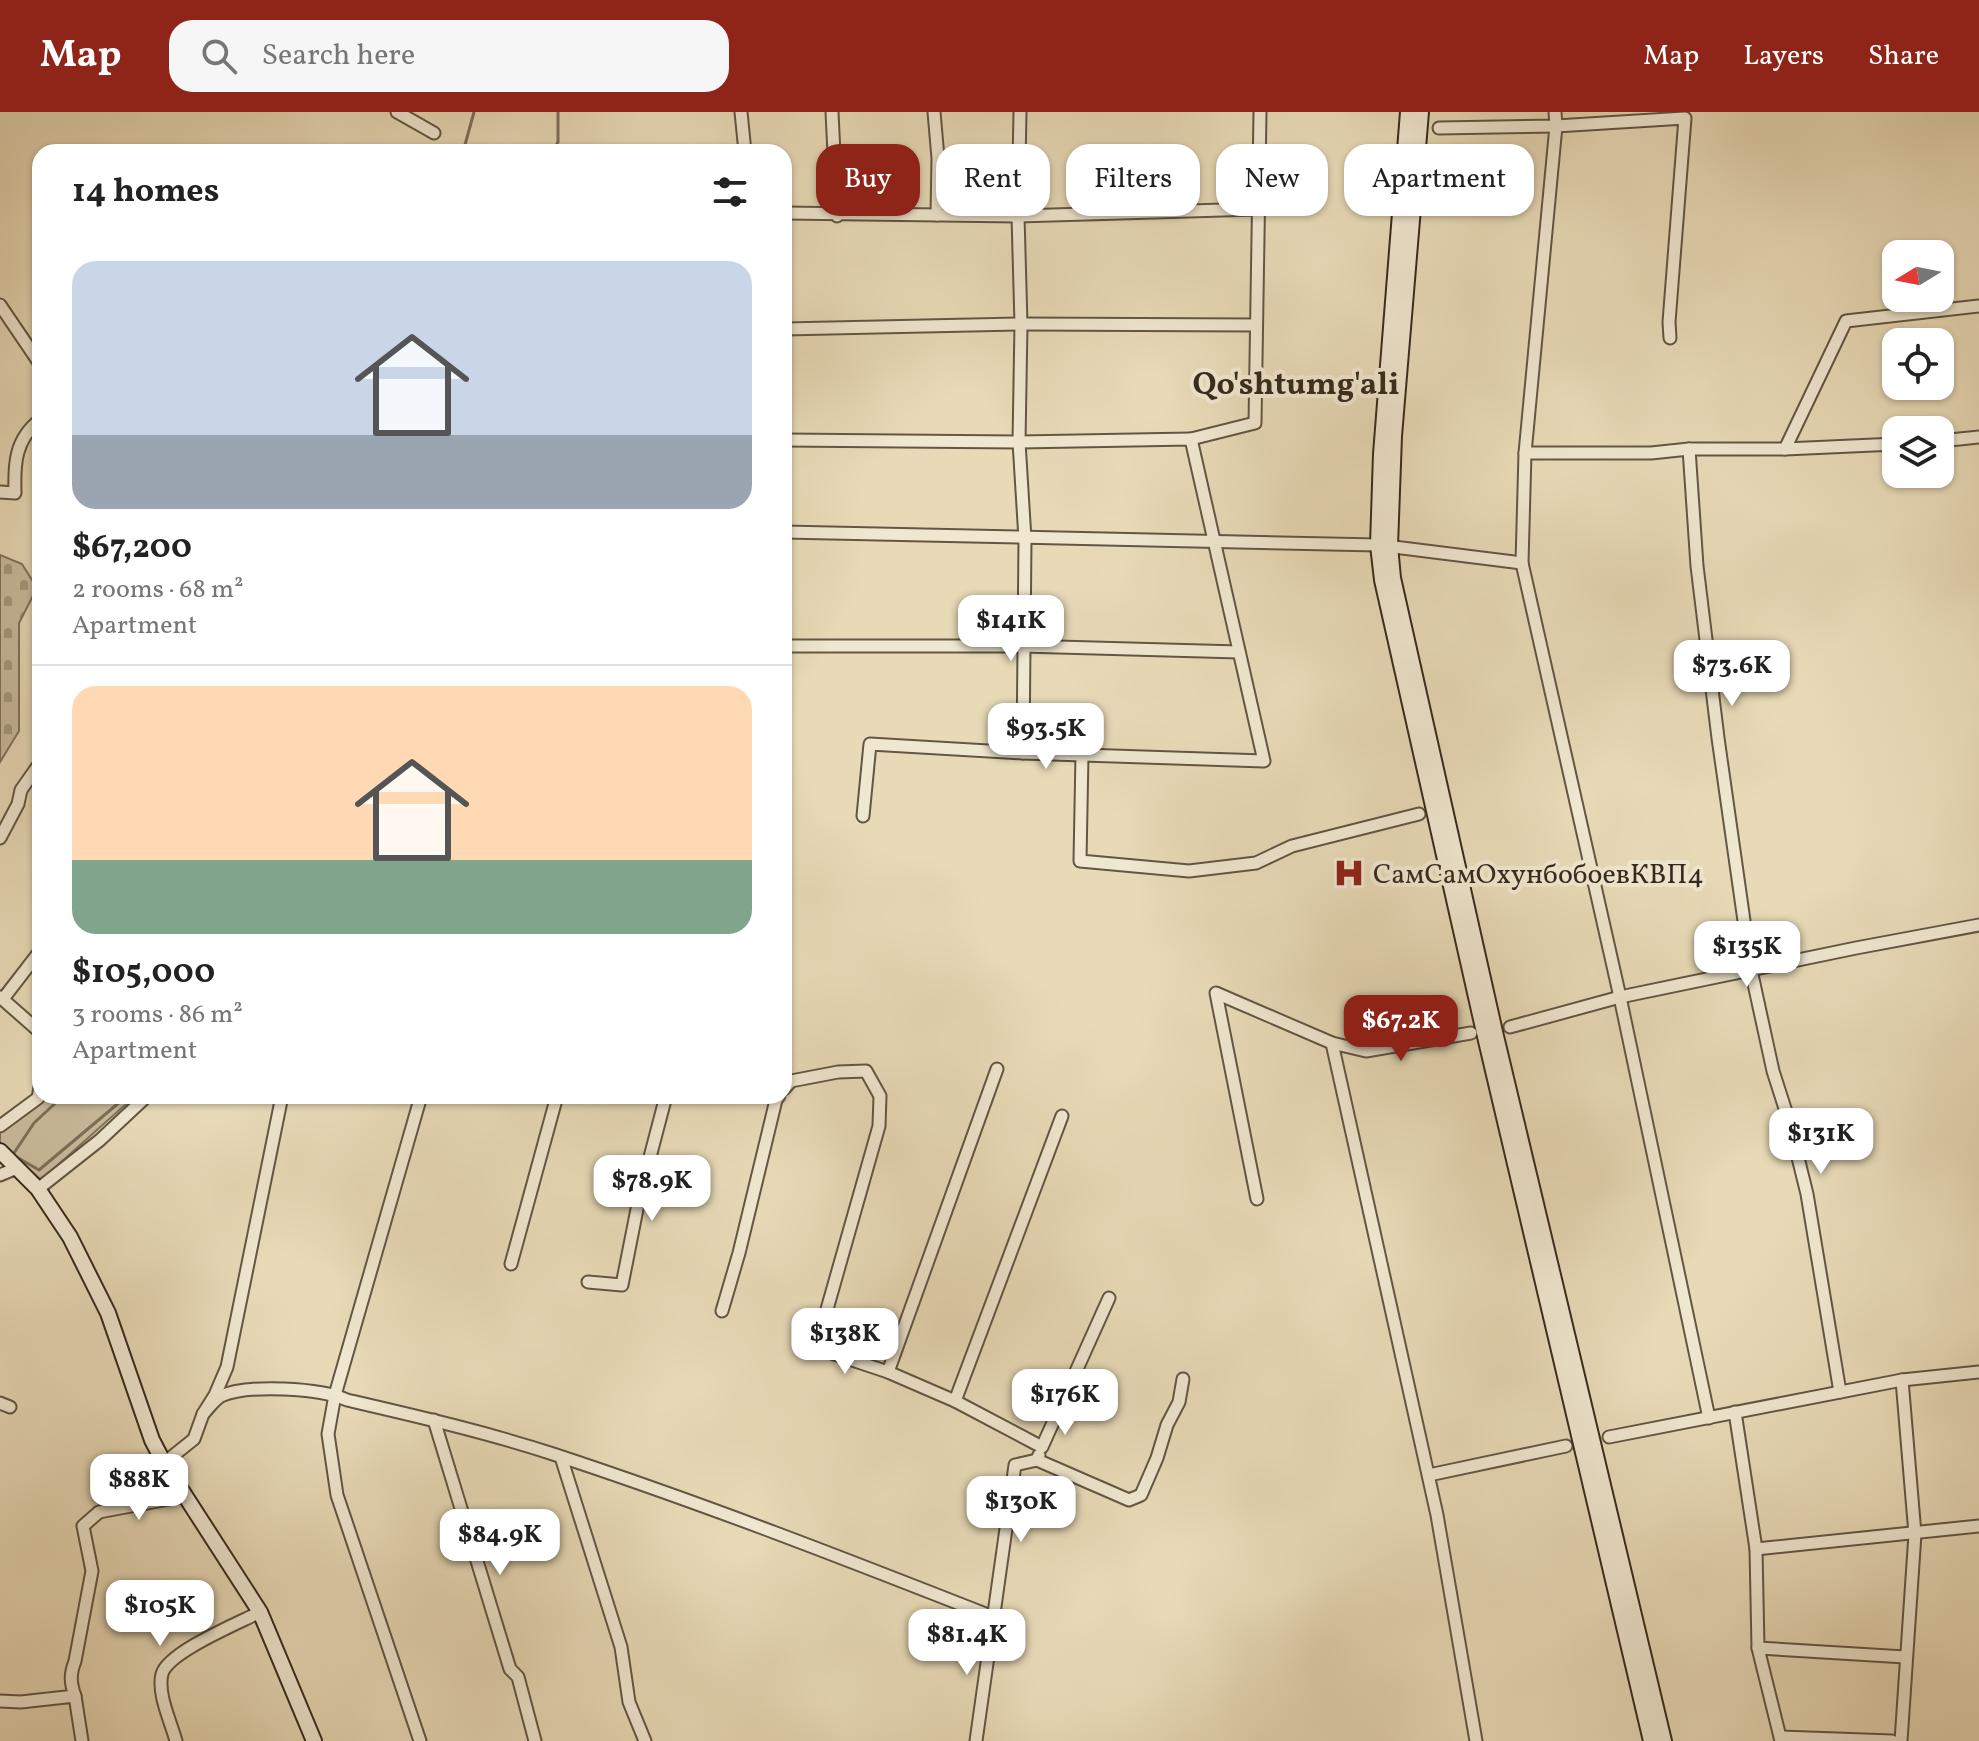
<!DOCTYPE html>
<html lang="en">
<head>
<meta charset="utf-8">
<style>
  body { margin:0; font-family:Vollkorn,serif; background:#f6f6f6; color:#222; height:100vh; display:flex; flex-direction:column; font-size:30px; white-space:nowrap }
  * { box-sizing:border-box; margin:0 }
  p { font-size:26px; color:#767676 }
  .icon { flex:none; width:44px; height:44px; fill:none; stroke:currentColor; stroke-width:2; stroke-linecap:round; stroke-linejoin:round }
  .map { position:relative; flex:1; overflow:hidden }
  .drawer { position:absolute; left:32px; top:32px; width:760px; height:960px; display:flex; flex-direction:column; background:#fff; border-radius:24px; box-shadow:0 2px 6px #0004 }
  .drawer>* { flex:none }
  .hud { position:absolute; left:816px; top:32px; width:760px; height:72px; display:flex; gap:16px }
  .needle { width:52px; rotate:260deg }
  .tools { position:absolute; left:1882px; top:128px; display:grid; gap:16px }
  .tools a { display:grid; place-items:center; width:72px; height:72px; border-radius:16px; background:#fff; box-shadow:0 2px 6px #0004; font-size:40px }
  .price { position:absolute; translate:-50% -68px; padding:0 18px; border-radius:16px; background:#fff; color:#222; font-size:26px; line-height:52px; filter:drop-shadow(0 2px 4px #0008) }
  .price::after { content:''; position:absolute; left:50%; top:48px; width:24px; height:18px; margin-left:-12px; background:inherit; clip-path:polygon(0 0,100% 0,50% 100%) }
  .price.on { background:#8f2418; color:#fff }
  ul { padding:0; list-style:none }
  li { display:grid; align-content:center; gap:16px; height:424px; padding:0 40px }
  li+li { border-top:2px solid #e0e0e0 }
  li span { display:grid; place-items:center; height:248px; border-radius:24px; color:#555 }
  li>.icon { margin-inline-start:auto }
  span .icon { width:144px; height:144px; fill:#fffc; stroke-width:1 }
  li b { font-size:34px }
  h2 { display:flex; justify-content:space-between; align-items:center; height:96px; padding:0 40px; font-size:34px }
  .chip { padding:0 28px; border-radius:24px; background:#fff; box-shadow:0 2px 6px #0004; font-size:28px; line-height:72px }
  .chip.on { background:#8f2418; color:#fff }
  header { display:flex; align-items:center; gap:48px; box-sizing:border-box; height:112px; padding:0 40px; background:#8f2418; color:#fff }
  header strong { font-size:38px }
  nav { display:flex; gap:44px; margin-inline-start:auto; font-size:28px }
  .search { width:560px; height:72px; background:#f6f6f6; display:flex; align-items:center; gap:20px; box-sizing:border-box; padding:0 28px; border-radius:24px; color:#767676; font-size:30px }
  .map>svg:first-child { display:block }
</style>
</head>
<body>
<header>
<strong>Map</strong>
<div class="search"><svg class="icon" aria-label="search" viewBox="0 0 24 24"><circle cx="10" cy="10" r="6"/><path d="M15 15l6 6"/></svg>Search here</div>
<nav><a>Map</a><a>Layers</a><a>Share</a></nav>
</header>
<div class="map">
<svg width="1979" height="1629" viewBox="0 0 1979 1629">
  <defs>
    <pattern id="cemetery-stones" width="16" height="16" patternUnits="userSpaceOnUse" patternTransform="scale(2)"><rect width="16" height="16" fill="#cabc9d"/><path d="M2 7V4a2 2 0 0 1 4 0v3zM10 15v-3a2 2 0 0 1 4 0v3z" fill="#a5997f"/></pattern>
  </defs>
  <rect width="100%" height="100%" fill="#e8dab7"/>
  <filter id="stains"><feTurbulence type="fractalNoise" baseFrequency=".0025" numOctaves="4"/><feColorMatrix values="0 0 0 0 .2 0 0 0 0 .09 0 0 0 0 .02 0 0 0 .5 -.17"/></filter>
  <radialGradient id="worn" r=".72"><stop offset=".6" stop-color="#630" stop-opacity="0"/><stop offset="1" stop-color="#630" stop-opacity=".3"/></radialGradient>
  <polygon fill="url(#cemetery-stones)" stroke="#80735d" stroke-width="2" points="0,443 22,452 37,476 19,511 19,619 0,650"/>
  <polygon fill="#cabc9d" stroke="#80735d" stroke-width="2" points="45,984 135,984 41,1068 0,1031 0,1019"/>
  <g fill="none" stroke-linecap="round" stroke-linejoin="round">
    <g stroke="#7c705a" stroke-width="3">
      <polyline points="463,40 474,0"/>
      <polyline points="553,40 558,30 558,0"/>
      <polyline points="14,1041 34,1011 63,984"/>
      <polyline points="13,1043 39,1058 127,984"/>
    </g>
    <defs>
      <g id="minor">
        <polyline points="397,0 434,21"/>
        <polyline points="741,0 745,40"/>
        <polyline points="832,0 837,104"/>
        <polyline points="934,0 938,46 937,103"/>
        <polyline points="1020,0 1018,104 1021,212 1019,330 1025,427 1023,641"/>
        <polyline points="1439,16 1556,14 1555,0"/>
        <polyline points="784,101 1018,104 1257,97"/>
        <polyline points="0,193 40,252"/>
        <polyline points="784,217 1021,212 1256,213"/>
        <polyline points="1670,226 1669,210 1685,6 1556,14 1525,341 1522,451 1620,885 1709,1306"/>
        <polyline points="1191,327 1255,311 1260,0"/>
        <polyline points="784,328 1019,330 1191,327 1264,649 1023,641 870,632 863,704"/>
        <polyline points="1940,329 1979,325"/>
        <polyline points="1689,337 1697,454 1718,626 1751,858 1773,959 1789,1009 1807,1082 1840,1280"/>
        <polyline points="1785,337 1846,209 1979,194"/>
        <polyline points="1525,341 1651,341 1689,337 1785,337 1896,332"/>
        <path d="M0,380l15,1c-1,-29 0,-54 25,-73"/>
        <polyline points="784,420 1378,433 1522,451"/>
        <polyline points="784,534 1022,534 1239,540"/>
        <polyline points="1082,643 1080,749 1189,759 1256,751 1292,734 1419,702"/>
        <polyline points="0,726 18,692 21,678 40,651"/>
        <polyline points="0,885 40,920"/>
        <polyline points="3,887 40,839"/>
        <polyline points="1510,915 1620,885 1856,836 1979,813"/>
        <polyline points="1332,931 1437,1403 1476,1629"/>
        <polyline points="784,977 791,969 838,960 866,959 880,984 879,1014 816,1236 888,1260 997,957"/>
        <polyline points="0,1014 38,986 40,975"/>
        <polyline points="0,1063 17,1056"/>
        <polyline points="38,1077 100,1028 147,984"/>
        <polyline points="1257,1087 1216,881 1332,931 1366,939 1471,921"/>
        <polyline points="511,1152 557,984"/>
        <polyline points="588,1170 622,1173 639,1087 666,984"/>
        <polyline points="722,1199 739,1141 776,988 779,984"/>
        <polyline points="888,1260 955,1289 1062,1004"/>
        <polyline points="955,1289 1042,1335 1109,1186"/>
        <polyline points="0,1291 10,1295"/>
        <polyline points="1735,1300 1756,1437 1758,1536 1781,1629"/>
        <path d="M203,1302c6,-6 11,-14 18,-18 27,-12 99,-8 126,4 69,16 139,32 206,54 149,49 295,106 440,163"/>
        <polyline points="434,1308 510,1557 518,1565 535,1629"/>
        <polyline points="1609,1325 1902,1268 1979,1260"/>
        <polyline points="1039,1343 1037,1348 1129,1388 1141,1383 1157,1346 1167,1313 1179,1290 1183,1267"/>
        <polyline points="561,1345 621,1535 629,1590 645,1629"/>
        <polyline points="164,1351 194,1327 203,1302 215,1283 227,1255 282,984"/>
        <polyline points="1429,1363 1566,1334"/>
        <polyline points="1756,1437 1979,1414"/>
        <polyline points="1758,1536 1905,1545"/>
        <path d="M75,1584c-5,-14 -5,-22 0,-35l17,-90 -9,-45 16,-14 86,-16"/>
        <polyline points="0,1589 21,1590 75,1584 82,1629"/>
        <polyline points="1781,1625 1892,1629"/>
        <path d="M176,1629c-5,-19 -19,-47 -14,-67 6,-22 77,-51 98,-62"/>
        <polyline points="420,1629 337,1383 328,1322 335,1283 421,984"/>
        <polyline points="976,1629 1015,1353 1037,1348"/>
        <polyline points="1901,1629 1915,1422 1902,1268"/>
      </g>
      <g id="secondary">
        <polyline points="1408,0 1381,342 1378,433 1382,468 1483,916 1651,1629"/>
        <polyline points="1421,0 1394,324 1390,434 1393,466 1495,920 1664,1629"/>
        <polyline points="0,1039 38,1077 70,1125 108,1201 152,1328 164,1351 260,1500 314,1629"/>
      </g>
    </defs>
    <use href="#minor" stroke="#625644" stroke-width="15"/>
    <use href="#secondary" stroke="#362a1d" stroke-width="18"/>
    <use href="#minor" stroke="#f0e7d0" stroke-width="11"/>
    <use href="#secondary" stroke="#f0e7d0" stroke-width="14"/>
  </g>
  <defs>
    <symbol id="hospital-bare" viewBox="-9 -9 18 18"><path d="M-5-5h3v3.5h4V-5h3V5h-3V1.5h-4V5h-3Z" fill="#8f2418" stroke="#f0e7d0" stroke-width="2.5" paint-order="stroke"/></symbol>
  </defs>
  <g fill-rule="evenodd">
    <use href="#hospital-bare" x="1327" y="739" width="44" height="44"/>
  </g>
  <g text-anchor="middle" stroke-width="8" stroke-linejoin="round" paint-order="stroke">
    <g font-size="28" fill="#362a1d" stroke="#f0e7d0" text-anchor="start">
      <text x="1373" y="771">СамСамОхунбобоевКВП4</text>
    </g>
    <g font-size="32" font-weight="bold" fill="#362a1d" stroke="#f0e7d0">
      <text x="1296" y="282">Qo'shtumg'ali</text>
    </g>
  </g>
  <rect width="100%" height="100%" filter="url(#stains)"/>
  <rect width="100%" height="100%" fill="url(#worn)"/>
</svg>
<div class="tools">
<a><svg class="needle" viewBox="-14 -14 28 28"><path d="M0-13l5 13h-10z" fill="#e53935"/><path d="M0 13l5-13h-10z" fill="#767676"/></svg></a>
<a><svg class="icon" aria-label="locate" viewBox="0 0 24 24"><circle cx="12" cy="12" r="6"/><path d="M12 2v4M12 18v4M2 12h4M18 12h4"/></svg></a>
<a><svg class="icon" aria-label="layers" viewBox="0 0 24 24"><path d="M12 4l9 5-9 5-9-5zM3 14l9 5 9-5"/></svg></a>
</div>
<b class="price" style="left:1011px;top:551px">$141K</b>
<b class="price" style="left:1732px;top:596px">$73.6K</b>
<b class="price" style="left:1046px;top:659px">$93.5K</b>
<b class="price" style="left:1747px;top:877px">$135K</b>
<b class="price on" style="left:1401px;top:951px">$67.2K</b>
<b class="price" style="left:1821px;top:1064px">$131K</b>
<b class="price" style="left:652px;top:1111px">$78.9K</b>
<b class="price" style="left:845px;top:1264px">$138K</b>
<b class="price" style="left:1065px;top:1325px">$176K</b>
<b class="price" style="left:139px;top:1410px">$88K</b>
<b class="price" style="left:1021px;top:1432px">$130K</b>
<b class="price" style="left:500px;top:1465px">$84.9K</b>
<b class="price" style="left:160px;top:1536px">$105K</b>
<b class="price" style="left:967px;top:1565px">$81.4K</b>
<div class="hud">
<a class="chip on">Buy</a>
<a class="chip">Rent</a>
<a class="chip">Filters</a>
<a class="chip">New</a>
<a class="chip">Apartment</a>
</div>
<section class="drawer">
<h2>14 homes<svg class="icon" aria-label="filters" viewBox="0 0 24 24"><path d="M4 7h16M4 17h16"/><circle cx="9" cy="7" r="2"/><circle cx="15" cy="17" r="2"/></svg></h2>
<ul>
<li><span style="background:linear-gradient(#c9d6e8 70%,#9aa5b1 0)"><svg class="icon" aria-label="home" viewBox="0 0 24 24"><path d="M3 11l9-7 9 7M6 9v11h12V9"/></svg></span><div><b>$67,200</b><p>2 rooms · 68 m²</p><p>Apartment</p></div></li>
<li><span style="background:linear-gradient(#ffd9b3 70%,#7fa58c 0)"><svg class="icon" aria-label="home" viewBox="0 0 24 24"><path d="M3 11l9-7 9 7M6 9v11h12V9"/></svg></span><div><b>$105,000</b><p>3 rooms · 86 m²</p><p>Apartment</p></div></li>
</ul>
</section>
</div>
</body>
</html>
